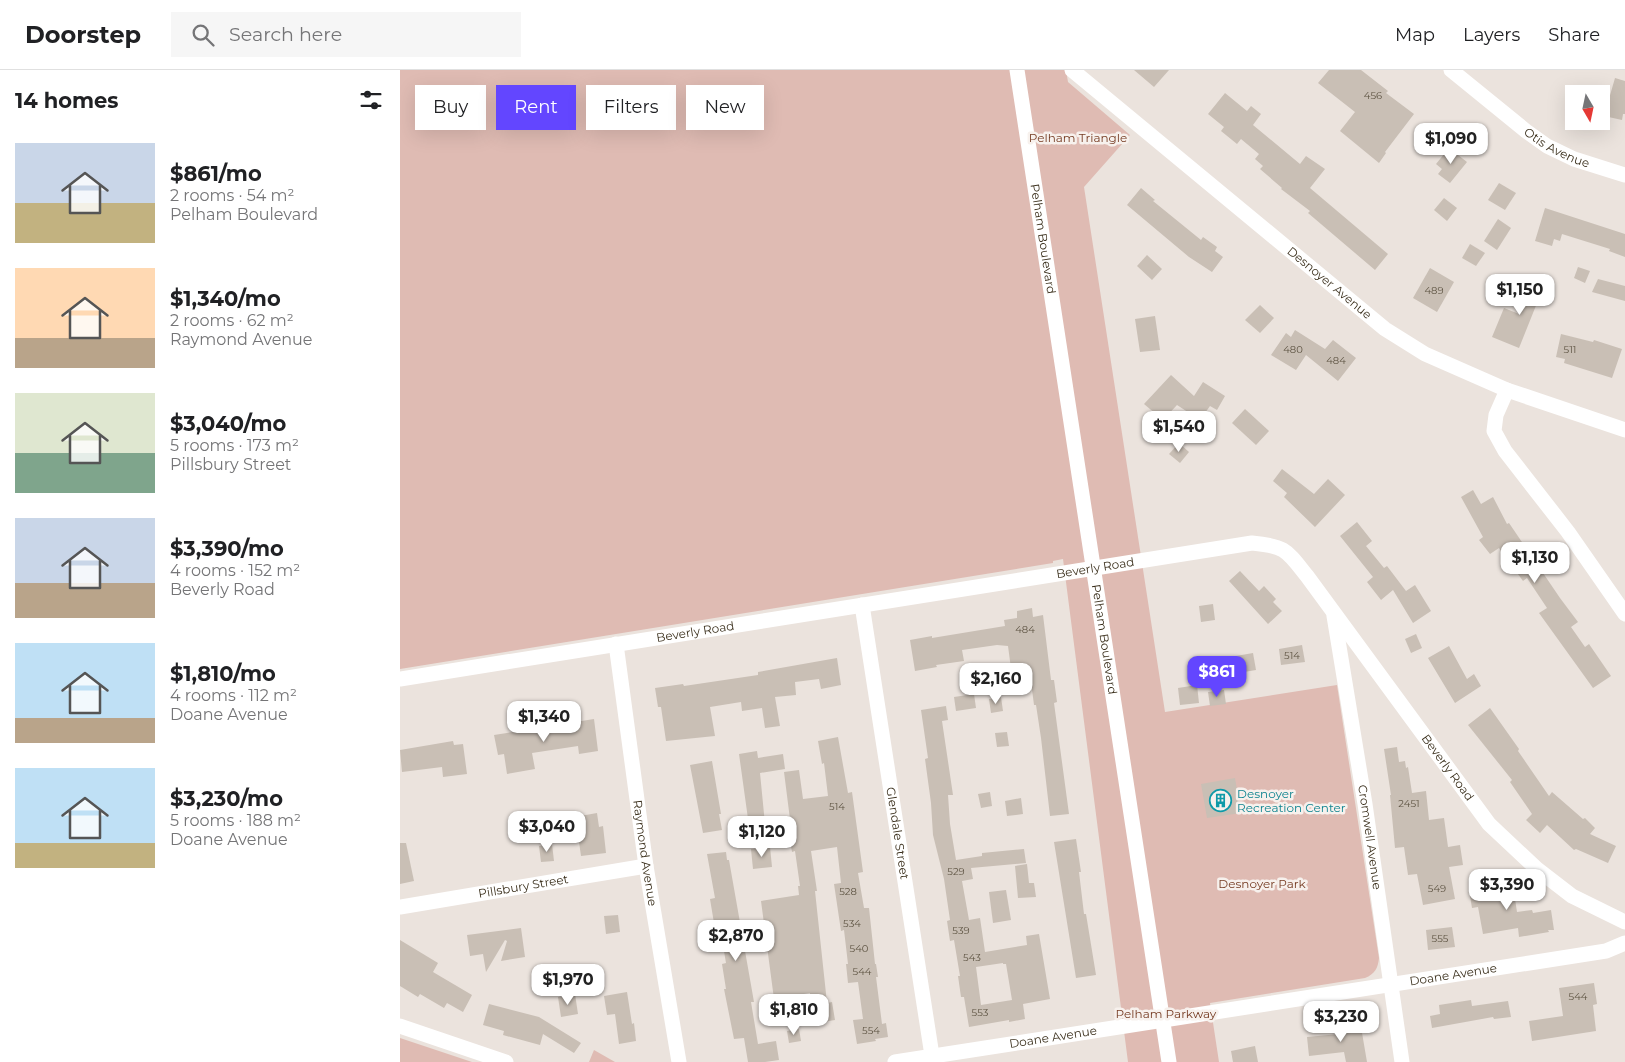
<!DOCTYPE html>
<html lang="en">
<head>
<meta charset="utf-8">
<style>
  body { margin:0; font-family:Montserrat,sans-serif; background:#f6f6f6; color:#202124; height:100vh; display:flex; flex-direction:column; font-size:19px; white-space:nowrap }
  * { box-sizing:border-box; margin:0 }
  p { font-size:16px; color:#757577 }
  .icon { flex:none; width:28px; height:28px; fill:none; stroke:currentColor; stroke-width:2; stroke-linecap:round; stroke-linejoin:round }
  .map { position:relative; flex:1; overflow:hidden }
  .details { display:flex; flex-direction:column; background:#fff; width:400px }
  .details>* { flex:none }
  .guide { position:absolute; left:15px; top:15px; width:475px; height:45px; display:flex; gap:10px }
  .needle { width:32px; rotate:171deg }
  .tools { position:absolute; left:1165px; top:15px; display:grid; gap:10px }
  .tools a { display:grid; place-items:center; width:45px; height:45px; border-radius:0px; background:#fff; box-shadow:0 5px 20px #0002; font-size:25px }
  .price { position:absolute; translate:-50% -42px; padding:0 11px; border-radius:10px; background:#fff; color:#222; font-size:16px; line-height:32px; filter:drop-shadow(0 1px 2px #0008) }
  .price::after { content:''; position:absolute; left:50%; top:30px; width:15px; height:11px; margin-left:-8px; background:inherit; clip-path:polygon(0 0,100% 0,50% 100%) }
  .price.active { background:#6346ff; color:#fff }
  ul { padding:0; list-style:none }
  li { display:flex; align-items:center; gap:15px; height:125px; padding:0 15px }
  li span { display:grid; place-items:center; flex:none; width:140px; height:100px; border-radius:0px; color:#555 }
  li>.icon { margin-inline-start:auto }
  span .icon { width:60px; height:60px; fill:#fffc; stroke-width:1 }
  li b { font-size:21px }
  h2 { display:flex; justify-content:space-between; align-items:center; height:60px; padding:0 15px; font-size:21px }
  .pill { padding:0 18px; border-radius:0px; background:#fff; box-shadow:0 5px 20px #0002; font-size:18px; line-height:45px }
  .pill.active { background:#6346ff; color:#fff }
  header { display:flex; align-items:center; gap:30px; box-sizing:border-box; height:70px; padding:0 25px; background:#fff; border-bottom:1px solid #e0e0e0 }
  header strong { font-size:24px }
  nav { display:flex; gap:28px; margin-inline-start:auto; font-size:18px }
  .search { width:350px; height:45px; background:#f6f6f6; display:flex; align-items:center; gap:12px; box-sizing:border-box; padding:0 18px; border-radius:0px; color:#757577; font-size:19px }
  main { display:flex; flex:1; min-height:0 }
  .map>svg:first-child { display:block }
</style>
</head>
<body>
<header>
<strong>Doorstep</strong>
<div class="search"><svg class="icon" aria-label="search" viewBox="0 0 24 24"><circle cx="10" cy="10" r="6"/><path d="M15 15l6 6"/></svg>Search here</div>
<nav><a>Map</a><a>Layers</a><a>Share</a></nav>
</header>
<main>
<section class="details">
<h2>14 homes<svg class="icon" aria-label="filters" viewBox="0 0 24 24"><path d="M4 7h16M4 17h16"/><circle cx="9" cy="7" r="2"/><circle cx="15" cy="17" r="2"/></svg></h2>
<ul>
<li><span style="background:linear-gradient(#c9d6e8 60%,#c2b280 0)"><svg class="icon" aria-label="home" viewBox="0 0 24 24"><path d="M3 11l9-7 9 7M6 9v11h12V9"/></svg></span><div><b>$861/mo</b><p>2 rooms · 54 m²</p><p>Pelham Boulevard</p></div></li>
<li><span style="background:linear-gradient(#ffd9b3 70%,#b9a48a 0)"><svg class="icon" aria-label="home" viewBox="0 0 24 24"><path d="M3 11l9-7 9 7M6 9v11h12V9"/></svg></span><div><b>$1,340/mo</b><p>2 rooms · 62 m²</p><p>Raymond Avenue</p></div></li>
<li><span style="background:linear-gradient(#dfe7d0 60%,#7fa58c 0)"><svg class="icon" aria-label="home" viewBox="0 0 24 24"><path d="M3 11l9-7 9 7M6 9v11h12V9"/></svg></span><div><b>$3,040/mo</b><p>5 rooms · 173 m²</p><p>Pillsbury Street</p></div></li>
<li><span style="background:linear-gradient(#c9d6e8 65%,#b9a48a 0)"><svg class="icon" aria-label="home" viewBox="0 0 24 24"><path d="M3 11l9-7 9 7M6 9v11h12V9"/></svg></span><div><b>$3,390/mo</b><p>4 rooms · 152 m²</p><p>Beverly Road</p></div></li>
<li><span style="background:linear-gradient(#bfe0f5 75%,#b9a48a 0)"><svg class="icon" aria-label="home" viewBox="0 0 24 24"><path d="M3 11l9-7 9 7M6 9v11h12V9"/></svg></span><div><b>$1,810/mo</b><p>4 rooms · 112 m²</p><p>Doane Avenue</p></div></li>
<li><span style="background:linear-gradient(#bfe0f5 75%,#c2b280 0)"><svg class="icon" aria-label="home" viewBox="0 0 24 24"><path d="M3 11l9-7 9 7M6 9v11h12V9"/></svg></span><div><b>$3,230/mo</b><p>5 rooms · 188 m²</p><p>Doane Avenue</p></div></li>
</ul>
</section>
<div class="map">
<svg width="1225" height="992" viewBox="0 0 1225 992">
  <rect width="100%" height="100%" fill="#ebe3dd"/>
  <g fill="#dfbbb3">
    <path d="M0,0h666l2,12 62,53 -46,52 81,525 172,-27 42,273c-1,10 -4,16 -14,20l-155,25 9,59h-91l-65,-503 -10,2v2l-653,106z"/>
    <polygon points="0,968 72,992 0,992"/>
    <polygon points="194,980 215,992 189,992"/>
  </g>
  <g fill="#c9bfb5" fill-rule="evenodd">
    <polygon points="734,0 769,0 754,17"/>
    <polygon points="929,0 961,0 988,21 986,23 1014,44 985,82 986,83 979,93 940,61 955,42 918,13"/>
    <polygon points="1215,8 1225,11 1225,44 1223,44 1222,50 1204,46"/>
    <polygon points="825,23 847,41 851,36 861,44 853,55 900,94 906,86 925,99 910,118 988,184 975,200 908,143 910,141 881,119 882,118 860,99 863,96 855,89 859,84 841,69 837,74 821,61 824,57 808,44"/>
    <polygon points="1049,78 1067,92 1050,113 1038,104 1042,99 1036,94"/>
    <polygon points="1099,113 1116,123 1105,140 1088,130"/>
    <polygon points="741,118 755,130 753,131 801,170 803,167 817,177 815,181 823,187 812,202 789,187 727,135"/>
    <polygon points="1044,128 1057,138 1047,151 1034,140"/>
    <polygon points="1145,138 1225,164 1225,187 1209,181 1210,179 1162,164 1160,171 1154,169 1152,176 1135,171"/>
    <polygon points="1098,149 1111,158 1097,180 1084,171"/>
    <polygon points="1070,174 1085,183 1076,196 1062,188"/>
    <polygon points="747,185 762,199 752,210 737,196"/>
    <polygon points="1178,197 1190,201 1185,213 1174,208"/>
    <polygon points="1030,198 1054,212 1037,242 1013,228"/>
    <polygon points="1133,207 1150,214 1144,229 1139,228 1119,278 1092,267 1104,238 1119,244"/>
    <polygon points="1198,209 1225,216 1225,231 1192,222"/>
    <polygon points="860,235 874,248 860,263 845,250"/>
    <polygon points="755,246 760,280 740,282 735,249"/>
    <polygon points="895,260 925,279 933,270 956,288 938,311 906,285 896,300 871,285 886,263 891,267"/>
    <polygon points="1161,264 1193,272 1194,270 1222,279 1212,308 1164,293 1165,289 1156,287"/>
    <polygon points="771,305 794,326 803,312 825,326 817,340 810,336 800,350 777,335 763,350 744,334"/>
    <polygon points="845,339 869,361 856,375 832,353"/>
    <polygon points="779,373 789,382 780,393 769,384"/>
    <polygon points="882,399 914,424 928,409 945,425 915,457 884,427 887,423 873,411"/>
    <polygon points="1073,420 1081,434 1093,427 1107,454 1109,453 1160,528 1178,552 1171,557 1185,577 1189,574 1211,606 1193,618 1139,543 1147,538 1127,508 1123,511 1099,478 1090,484 1079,470 1083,467 1061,427"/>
    <polygon points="957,452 972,471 966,476 984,498 987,496 1006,521 1015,515 1031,541 1013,553 993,520 981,530 967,512 973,507 940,466"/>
    <polygon points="840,501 859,521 864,516 876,529 873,532 882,541 868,554 829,511"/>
    <polygon points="813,534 815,550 801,552 799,536"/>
    <polygon points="632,538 633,547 643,545 651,610 654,610 657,632 654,633 669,744 650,746 641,668 636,635 634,635 630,604 612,606 608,576 597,575 562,580 564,591 536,595 537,597 515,601 510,570 532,566 532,568 605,556 604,550 617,548 617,541"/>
    <polygon points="1016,564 1022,578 1011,583 1005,569"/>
    <polygon points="902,575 905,592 881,595 879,579"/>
    <polygon points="1049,576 1067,609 1074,604 1081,616 1055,633 1028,588"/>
    <polygon points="853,583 856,600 838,603 836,586"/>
    <polygon points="437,588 441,615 421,619 419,609 395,612 396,625 375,627 380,656 365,658 362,638 342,641 341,632 310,637 315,666 266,671 261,637 258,637 255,618 283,614 284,616 358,605 358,602"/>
    <polygon points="797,615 799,633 780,635 778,618"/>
    <polygon points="824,620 826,634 810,636 808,622"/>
    <polygon points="574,624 576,638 556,641 554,627"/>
    <polygon points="601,627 603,641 591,643 589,629"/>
    <path d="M546,636l2,14 -6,1 11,74h-5l2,29 6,36 26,-4v-3l42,-4 2,14 -55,5 2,11 -11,2 7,39 11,-2 5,34 42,-7 -1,-9 13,-2 11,65 -27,5 2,15 -16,3v-2l-40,7 -5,-30h-3l-3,-21h2l-6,-36 -4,1 -3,-20 3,-1 -6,-41 -11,-44 -2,-32 -6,-44 3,-1 -7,-48zM603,893v1h3l6,36 -31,5 -5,-38z"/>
    <polygon points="1090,638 1119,679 1118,681 1149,726 1152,722 1183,749 1185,748 1195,758 1190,764 1216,776 1208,793 1176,779 1174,780 1147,755 1140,763 1126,750 1132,744 1110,712 1112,710 1068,655"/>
    <polygon points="194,649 198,681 179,684 178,676 132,683 135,699 107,704 104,684 98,685 94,665"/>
    <polygon points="607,662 609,676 597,677 595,663"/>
    <polygon points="438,667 448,723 452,722 463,802 458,803 464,838 469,838 475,894 476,894 478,907 476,907 482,954 486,953 488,967 475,969 476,971 457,974 453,950 463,949 458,912 448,913 446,894 448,894 444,860 441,861 434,814 441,813 437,777 411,781 417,821 415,821 427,933 432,932 435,950 417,953 413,925 410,925 410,923 374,929 361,831 399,825 398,816 400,816 395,781 392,782 389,765 392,765 384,702 399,700 403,729 428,726 424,693 422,694 418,671"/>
    <polygon points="53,671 54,675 63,674 67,704 43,707 42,697 2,702 0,680"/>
    <polygon points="997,677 999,692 1005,691 1006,698 1008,697 1012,723 1026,721 1029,750 1044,748 1048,777 1060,775 1063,795 1049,797 1055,829 1023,835 1017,804 1008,805 1004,777 995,778 990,725 991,725 984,679"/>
    <polygon points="357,681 358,688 383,684 385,699 360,703 365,754 349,756 339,684"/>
    <polygon points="312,691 321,744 319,744 322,760 303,763 290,695"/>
    <polygon points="835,708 841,743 807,748 801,714"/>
    <polygon points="590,722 592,736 581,738 578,724"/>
    <polygon points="621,728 623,744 607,746 605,731"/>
    <polygon points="197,743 199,757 203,756 206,783 181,786 177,758 171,759 169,748"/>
    <polygon points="676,769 681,802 679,802 684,844 686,844 696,905 676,908 654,772"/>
    <polygon points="0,773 6,773 14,811 0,814"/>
    <polygon points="152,774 154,791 141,792 139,776"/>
    <polygon points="370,777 372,797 353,799 351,779"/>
    <polygon points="326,782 327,790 329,790 354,932 351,932 358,974 376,971 379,990 365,992 348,992 344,968 334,969 324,919 326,919 322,894 326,893 319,852 314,853 310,829 315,828 307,784"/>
    <polygon points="627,794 629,813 634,813 636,827 618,828 615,796"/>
    <polygon points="1112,809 1117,842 1132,840 1133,843 1151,840 1154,860 1148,860 1149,862 1119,867 1118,858 1083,864 1078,837 1072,838 1069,820 1096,815 1096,811"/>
    <polygon points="606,820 611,850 593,853 589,822"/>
    <polygon points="218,845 220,862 206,864 204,846"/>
    <polygon points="1052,857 1055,877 1028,880 1026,860"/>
    <polygon points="121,858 125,887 101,891 107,871 105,870 86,902 83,884 70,886 67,865"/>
    <polygon points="0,870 38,893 33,902 72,925 63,942 47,933 44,938 20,924 18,927 0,916"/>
    <polygon points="181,904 184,922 166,924 163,906"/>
    <polygon points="1194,913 1197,934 1193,935 1196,961 1132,971 1129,951 1163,946 1159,918"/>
    <polygon points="227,922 232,954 234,953 236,971 219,974 215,944 207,945 204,926"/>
    <polygon points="175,924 178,944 161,947 158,927"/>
    <polygon points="1071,930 1072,936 1108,931 1111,947 1094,949 1093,947 1032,958 1030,946 1040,944 1039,935"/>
    <polygon points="89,934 139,947 181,973 174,983 143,964 140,975 103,965 104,961 83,955"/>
    <polygon points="960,951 967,992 946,992 944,982 909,986 907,967 939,964 938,955"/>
    <polygon points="399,959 401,971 389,973 387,961"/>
    <polygon points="855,976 858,992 833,992 831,981"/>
  </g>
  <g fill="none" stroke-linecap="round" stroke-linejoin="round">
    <g stroke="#fff" stroke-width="15">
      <path id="s1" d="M617,0l152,992"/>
      <path id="s2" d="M672,0l313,259 40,25 82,36 118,40"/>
      <path id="s3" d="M1051,0l75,61 21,15 27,13 51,16"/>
      <polyline points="1107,320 1096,345 1094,361 1105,381 1168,462 1225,544"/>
      <path id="s4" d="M462,535l71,457"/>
      <path id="s5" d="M934,546l31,188 37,258"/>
      <path id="s6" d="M216,574l30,222 33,196"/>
      <path id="s7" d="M0,609l852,-136c34,3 35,8 55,33l182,248 48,45 35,27 53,26"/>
      <path id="s8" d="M0,837l246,-41"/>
      <polyline points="0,956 106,992"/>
      <path id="s9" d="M495,992l711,-111 19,-8"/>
    </g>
  </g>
  <defs>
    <symbol id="building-ring" viewBox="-11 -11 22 22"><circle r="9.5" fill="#f7f1ed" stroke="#0f9aa8" stroke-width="1.5"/><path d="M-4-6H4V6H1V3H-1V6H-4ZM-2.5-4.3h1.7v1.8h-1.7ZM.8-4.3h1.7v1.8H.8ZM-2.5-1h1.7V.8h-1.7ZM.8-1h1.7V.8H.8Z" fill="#0f9aa8"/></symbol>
  </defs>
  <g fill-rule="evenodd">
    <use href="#building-ring" x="808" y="718" width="25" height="25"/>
  </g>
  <g text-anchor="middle" stroke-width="5" stroke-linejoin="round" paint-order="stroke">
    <g font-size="10" fill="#5e5443">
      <text x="973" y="29">456</text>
      <text x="1034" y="224">489</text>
      <text x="893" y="283">480</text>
      <text x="1170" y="283">511</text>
      <text x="936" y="294">484</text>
      <text x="625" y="563">484</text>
      <text x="892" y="589">514</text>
      <text x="1009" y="737">2451</text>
      <text x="437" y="740">514</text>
      <text x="556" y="805">529</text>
      <text x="1037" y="822">549</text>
      <text x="448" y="825">528</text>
      <text x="452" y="857">534</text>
      <text x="561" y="864">539</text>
      <text x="1040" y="872">555</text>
      <text x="459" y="882">540</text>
      <text x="572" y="891">543</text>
      <text x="462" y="905">544</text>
      <text x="1178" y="930">544</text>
      <text x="580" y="946">553</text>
      <text x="471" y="964">554</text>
    </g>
    <g font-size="12" fill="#763c23" stroke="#f7f1ed">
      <text x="678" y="72">Pelham Triangle</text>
      <text x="862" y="818">Desnoyer Park</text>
      <text x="766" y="948">Pelham Parkway</text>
    </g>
    <g font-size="12" fill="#3b301d" stroke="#f7f1ed">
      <text dy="4" stroke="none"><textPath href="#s3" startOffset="132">Otis Avenue</textPath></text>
      <text dy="4" stroke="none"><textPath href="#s1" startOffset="171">Pelham Boulevard</textPath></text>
      <text dy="4" stroke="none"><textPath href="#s2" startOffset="334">Desnoyer Avenue</textPath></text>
      <text dy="4" stroke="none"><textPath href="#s7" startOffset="704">Beverly Road</textPath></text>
      <text dy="4" stroke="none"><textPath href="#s7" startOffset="299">Beverly Road</textPath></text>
      <text dy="4" stroke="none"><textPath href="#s1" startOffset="576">Pelham Boulevard</textPath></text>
      <text dy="4" stroke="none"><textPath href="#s7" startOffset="1168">Beverly Road</textPath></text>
      <text dy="4" stroke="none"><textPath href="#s4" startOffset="231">Glendale Street</textPath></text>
      <text dy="4" stroke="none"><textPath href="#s5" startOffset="224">Cromwell Avenue</textPath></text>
      <text dy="4" stroke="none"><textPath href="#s6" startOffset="211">Raymond Avenue</textPath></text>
      <text dy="4" stroke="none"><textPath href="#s8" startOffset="125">Pillsbury Street</textPath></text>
      <text dy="4" stroke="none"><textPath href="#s9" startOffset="565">Doane Avenue</textPath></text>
      <text dy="4" stroke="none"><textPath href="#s9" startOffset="160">Doane Avenue</textPath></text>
    </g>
    <g font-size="12" fill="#0d838f" stroke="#f7f1ed" text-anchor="start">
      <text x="837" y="728">Desnoyer<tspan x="837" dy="14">Recreation Center</tspan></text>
    </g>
  </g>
</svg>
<div class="tools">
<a><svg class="needle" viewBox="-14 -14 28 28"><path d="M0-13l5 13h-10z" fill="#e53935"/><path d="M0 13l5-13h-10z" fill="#757577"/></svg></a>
</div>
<b class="price" style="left:1051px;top:95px">$1,090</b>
<b class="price" style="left:1120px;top:246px">$1,150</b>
<b class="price" style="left:779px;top:383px">$1,540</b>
<b class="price" style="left:1135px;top:514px">$1,130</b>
<b class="price active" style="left:817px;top:628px">$861</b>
<b class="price" style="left:596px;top:635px">$2,160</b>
<b class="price" style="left:144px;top:673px">$1,340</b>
<b class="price" style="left:147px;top:783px">$3,040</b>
<b class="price" style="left:362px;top:788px">$1,120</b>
<b class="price" style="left:1107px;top:841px">$3,390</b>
<b class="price" style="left:336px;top:892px">$2,870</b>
<b class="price" style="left:168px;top:936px">$1,970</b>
<b class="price" style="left:394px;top:966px">$1,810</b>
<b class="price" style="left:941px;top:973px">$3,230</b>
<div class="guide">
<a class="pill">Buy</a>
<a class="pill active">Rent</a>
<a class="pill">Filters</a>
<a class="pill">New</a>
</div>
</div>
</main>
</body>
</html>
